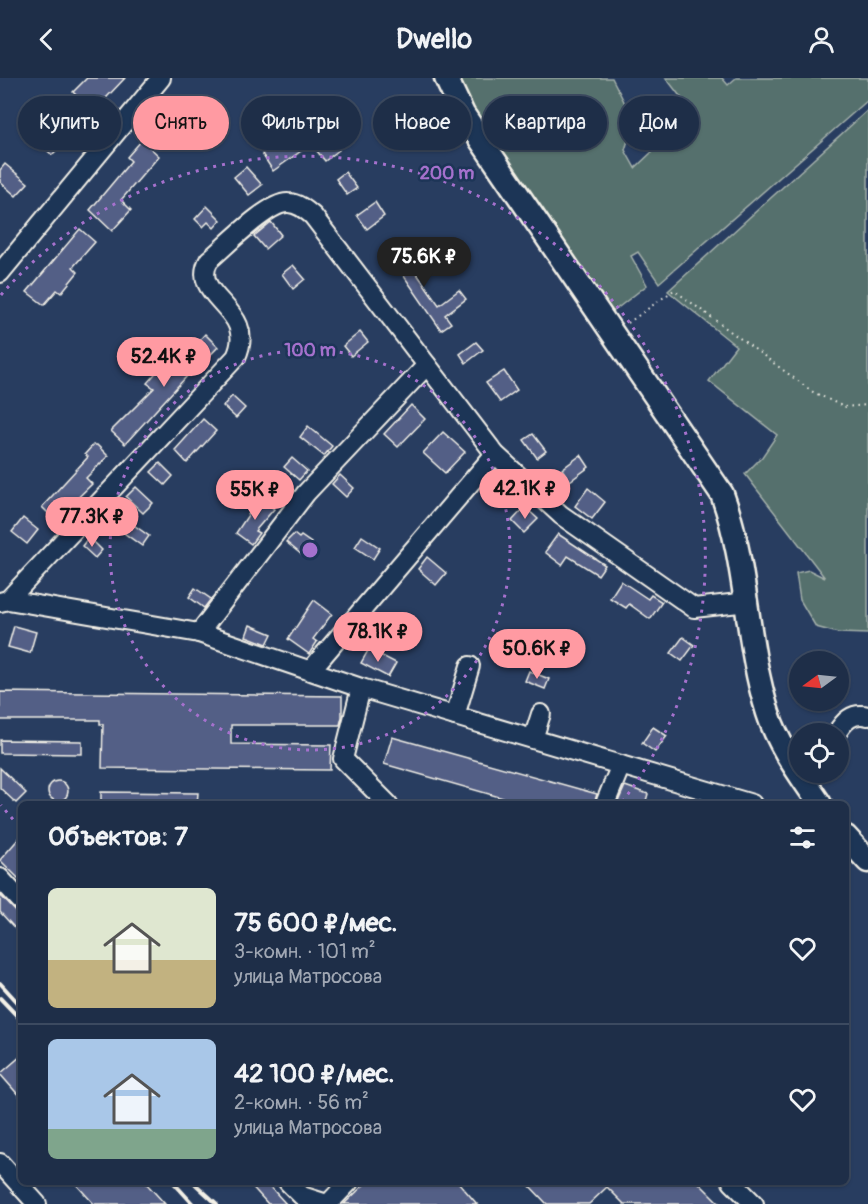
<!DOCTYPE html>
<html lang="ru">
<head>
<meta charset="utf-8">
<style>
  body { margin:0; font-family:Pangolin,sans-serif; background:#2b3a52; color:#f1f3f6; height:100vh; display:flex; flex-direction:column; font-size:22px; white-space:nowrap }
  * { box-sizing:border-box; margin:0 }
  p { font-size:20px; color:#a1a8b4 }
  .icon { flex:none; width:33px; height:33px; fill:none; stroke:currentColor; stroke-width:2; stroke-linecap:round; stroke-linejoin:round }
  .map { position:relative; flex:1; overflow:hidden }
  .drawer { position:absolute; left:18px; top:723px; width:831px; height:384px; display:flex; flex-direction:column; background:#1e2e48; border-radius:9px; box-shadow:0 2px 4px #0004,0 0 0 2px #3c4a60 }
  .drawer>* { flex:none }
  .guide { position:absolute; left:18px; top:18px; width:832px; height:54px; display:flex; gap:12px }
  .needle { width:39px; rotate:255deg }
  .fabs { position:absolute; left:789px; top:573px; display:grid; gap:12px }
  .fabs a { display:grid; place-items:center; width:60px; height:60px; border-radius:50%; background:#1e2e48; box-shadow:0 2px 4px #0004,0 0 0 2px #3c4a60; font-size:30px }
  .price { position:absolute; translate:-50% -51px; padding:0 14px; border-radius:21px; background:#ff9aa2; color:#111; font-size:20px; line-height:39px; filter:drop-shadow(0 2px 3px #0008) }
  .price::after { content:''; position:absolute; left:50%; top:36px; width:18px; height:14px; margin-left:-9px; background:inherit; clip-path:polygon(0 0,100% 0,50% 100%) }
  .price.selected { background:#222; color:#fff }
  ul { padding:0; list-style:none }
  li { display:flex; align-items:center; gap:18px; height:150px; padding:0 30px }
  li+li { border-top:2px solid #3c4a60 }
  li span { display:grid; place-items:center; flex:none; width:168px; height:120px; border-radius:9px; color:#555 }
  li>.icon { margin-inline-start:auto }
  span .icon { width:72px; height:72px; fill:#fffc; stroke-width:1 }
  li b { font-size:26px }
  h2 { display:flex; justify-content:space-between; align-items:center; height:72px; padding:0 30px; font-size:26px }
  .pill { padding:0 21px; border-radius:27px; background:#1e2e48; box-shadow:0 2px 4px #0004,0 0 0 2px #3c4a60; font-size:21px; line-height:54px }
  .pill.selected { background:#ff9aa2; color:#111 }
  header { display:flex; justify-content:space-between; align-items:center; height:78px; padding:0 30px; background:#1e2e48; font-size:27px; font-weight:800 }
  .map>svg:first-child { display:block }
</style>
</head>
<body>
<header><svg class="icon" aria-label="back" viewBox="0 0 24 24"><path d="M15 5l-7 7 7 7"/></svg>Dwello<svg class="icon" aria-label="person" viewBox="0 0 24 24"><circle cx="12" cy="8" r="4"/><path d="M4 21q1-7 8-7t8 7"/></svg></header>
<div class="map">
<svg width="868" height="1126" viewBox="0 0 868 1126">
  <rect width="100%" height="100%" fill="#283d60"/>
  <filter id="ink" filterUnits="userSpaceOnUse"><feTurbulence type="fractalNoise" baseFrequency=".0167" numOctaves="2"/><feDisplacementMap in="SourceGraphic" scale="12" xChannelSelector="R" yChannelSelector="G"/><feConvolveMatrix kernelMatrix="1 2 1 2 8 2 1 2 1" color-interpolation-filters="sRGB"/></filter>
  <g filter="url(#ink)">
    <g fill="#55706d" stroke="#a4b0aa" stroke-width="1.5">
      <polygon points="457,0 612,0 634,43 625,72 635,90 693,35 666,0 722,0 728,7 736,0 868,0 868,22 659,205 638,174 631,178 647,207 610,236 476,39"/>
      <polygon points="868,32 868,556 838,555 816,549 800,522 796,495 809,492 825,500 745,396 762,379 777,357 709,303 736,268 668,213"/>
    </g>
    <g fill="#535e86" stroke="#f4f1e8" stroke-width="1.5">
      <polygon points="87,0 125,0 52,77 36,62 76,17 73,14"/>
      <polygon points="172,17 193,36 180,50 160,31"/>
      <polygon points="290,44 308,68 273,93 262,76 277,65 271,57"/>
      <polygon points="142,62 159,78 121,122 131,132 112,153 90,132 131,83 127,79"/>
      <polygon points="331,62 339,72 325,83 317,73"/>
      <polygon points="5,86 28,105 16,118 0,104 0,92"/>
      <polygon points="246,89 262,107 249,117 234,99"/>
      <polygon points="345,94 357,110 347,117 336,101"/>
      <polygon points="375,124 384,138 367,151 357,137"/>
      <polygon points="207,128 221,142 214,150 208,144 203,149 195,141"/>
      <polygon points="271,144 281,157 265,171 254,158"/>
      <polygon points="80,151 95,164 73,189 78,194 61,215 57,212 44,227 27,214"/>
      <polygon points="399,163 413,183 410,186 439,227 459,212 466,221 445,237 451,245 441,252 386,172"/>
      <polygon points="293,187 305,201 293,211 282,196"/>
      <polygon points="360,254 368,264 351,278 343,268"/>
      <polygon points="205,256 218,269 190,298 188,297 125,366 111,353 154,310 147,305 160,290 167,297"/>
      <polygon points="476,264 483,272 466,285 460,276"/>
      <polygon points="504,293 517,312 500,324 486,305"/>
      <polygon points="232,318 245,330 236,340 223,328"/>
      <polygon points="411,327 425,341 398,369 384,356"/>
      <polygon points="203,341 216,353 187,385 175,372"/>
      <polygon points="308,348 332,368 324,378 300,359"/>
      <polygon points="443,354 465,374 445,395 423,375"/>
      <polygon points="533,356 546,373 537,380 524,362"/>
      <polygon points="93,367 97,367 108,378 86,400 92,406 55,442 42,429 88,379 85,376"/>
      <polygon points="581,377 589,389 570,403 562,391"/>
      <polygon points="292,380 307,393 299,402 284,389"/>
      <polygon points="160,385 173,398 165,407 151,394"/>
      <polygon points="340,397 354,410 346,419 332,406"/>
      <polygon points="489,404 502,414 495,423 482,414"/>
      <polygon points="136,409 153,425 143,435 126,419"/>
      <polygon points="588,410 605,424 592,441 575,428"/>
      <polygon points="260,419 274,431 255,453 259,455 251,466 236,455"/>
      <polygon points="525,429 538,441 524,455 512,443"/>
      <polygon points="23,440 38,452 27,466 12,454"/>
      <polygon points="131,445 149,458 142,468 124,455"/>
      <polygon points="294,456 299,460 301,458 311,465 302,477 286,464"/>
      <polygon points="558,456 605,487 598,497 568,478 562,487 545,474"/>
      <polygon points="362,458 380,470 373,481 355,469"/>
      <polygon points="89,459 102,472 95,480 82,468"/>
      <polygon points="427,479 446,495 436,507 418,491"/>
      <polygon points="621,503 648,521 651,517 662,524 650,541 629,526 626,530 610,520"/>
      <polygon points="195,510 211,521 204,530 189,519"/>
      <polygon points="314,522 332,536 313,561 317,564 309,576 288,561"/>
      <polygon points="250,547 272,556 267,566 246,558"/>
      <polygon points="14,548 36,554 30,575 8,569"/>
      <polygon points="683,559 694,567 682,583 671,575"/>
      <polygon points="369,571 396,585 388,599 361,585"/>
      <polygon points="529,593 549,601 545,611 525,603"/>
      <polygon points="0,614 342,618 342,639 340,647 231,647 231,666 331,667 330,692 102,690 103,646 100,646 100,642 0,642"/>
      <polygon points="653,649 667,658 655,674 642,665"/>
      <polygon points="392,659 597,716 594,726 524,726 384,686"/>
      <polygon points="0,662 82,663 82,676 0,675"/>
      <polygon points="0,690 26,715 16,725 0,710"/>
      <circle cx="58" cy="713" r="10"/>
      <polygon points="625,708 648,716 645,726 617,726"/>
      <polygon points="101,714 198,715 197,726 101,726"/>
      <polygon points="21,758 21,803 0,782"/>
      <polygon points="0,817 21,839 21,857 0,834"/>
      <polygon points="21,978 21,1020 0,996"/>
      <polygon points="74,1104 145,1104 165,1126 94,1126"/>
      <polygon points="248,1104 266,1104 286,1126 268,1126"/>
      <polygon points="367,1104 458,1104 477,1126 344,1126"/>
      <polygon points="526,1104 698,1104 720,1126 624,1126 607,1109 589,1126 547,1126"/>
    </g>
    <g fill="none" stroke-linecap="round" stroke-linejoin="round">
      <defs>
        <g id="minor">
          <polyline points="0,195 161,0"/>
          <path d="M8,522l228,-243c23,-49 -48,-59 -27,-97 17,-14 59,-58 79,-57 10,0 18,7 25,13l182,238 66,61 133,93 54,-6"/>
          <polyline points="0,524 8,522 199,555 361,610 752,726"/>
          <polyline points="199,555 306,415 427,287"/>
          <polyline points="310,593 495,376"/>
          <polyline points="361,610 343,681 388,726"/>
          <polyline points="455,638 470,588"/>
          <path d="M836,656c8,-13 16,-22 32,-18"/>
          <polyline points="533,661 541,636"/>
          <polyline points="605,726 621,687"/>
          <polyline points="0,800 21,823"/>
          <polyline points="0,1085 37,1126"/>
          <polyline points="288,1104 302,1118 327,1126"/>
          <polyline points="732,1104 754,1126"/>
          <polyline points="328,1126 349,1104"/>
        </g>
        <g id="major">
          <path d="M446,0l17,36 259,380c26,71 23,147 46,219 10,32 33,63 52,91"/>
          <polyline points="846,759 868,783"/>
        </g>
      </defs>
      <use href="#minor" stroke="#f4f1e8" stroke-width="22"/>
      <use href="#major" stroke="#f4f1e8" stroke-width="27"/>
      <polyline stroke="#f4f1e8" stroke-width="2" stroke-dasharray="1.5 4.5" stroke-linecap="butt" points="628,245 674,212 813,314 844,329 868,327"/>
      <use href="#minor" stroke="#1d3557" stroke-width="18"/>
      <use href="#major" stroke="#1d3557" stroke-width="22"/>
      <g stroke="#f4f1e8" stroke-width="4">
        <polyline points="0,905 21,928"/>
        <polyline points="0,920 21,942"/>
        <polyline points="173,1104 193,1126"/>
        <polyline points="193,1104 217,1126"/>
      </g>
    </g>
  </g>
  <g fill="none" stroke="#a571cd" stroke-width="3" stroke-dasharray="3 6">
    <circle cx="310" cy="472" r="200"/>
    <path d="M19 748A401 401 0 0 1 1 727M1 217A401 401 0 0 1 622 724"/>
  </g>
  <circle cx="310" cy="472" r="9" fill="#a571cd" stroke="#1d3557" stroke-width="3"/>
  <g font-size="18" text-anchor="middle" font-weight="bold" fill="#a571cd" stroke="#1d3557" stroke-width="5" stroke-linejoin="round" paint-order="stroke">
    <text x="447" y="101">200 m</text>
    <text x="310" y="278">100 m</text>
  </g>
</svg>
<div class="fabs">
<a><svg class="needle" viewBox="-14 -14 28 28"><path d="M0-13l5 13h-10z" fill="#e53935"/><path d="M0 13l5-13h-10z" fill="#a1a8b4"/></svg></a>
<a><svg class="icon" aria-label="locate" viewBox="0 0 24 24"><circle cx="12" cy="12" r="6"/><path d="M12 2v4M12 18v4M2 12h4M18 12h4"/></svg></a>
</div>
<b class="price selected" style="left:424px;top:210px">75.6K ₽</b>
<b class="price" style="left:164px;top:310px">52.4K ₽</b>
<b class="price" style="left:525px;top:442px">42.1K ₽</b>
<b class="price" style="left:255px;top:443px">55K ₽</b>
<b class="price" style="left:92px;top:470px">77.3K ₽</b>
<b class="price" style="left:378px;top:585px">78.1K ₽</b>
<b class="price" style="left:537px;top:602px">50.6K ₽</b>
<div class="guide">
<a class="pill">Купить</a>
<a class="pill selected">Снять</a>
<a class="pill">Фильтры</a>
<a class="pill">Новое</a>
<a class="pill">Квартира</a>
<a class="pill">Дом</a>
</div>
<section class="drawer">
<h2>Объектов: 7<svg class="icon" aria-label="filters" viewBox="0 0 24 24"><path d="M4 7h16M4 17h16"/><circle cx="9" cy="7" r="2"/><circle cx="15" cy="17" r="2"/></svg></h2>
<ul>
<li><span style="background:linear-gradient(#dfe7d0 60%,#c2b280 0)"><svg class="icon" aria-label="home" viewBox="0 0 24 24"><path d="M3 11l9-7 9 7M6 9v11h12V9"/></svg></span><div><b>75 600 ₽/мес.</b><p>3-комн. · 101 m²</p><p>улица Матросова</p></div><svg class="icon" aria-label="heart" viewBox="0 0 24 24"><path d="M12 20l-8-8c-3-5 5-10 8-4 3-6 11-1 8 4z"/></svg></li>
<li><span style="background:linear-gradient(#a9c7e8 75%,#7fa58c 0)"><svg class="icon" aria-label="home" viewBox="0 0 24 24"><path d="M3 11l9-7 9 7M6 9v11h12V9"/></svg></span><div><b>42 100 ₽/мес.</b><p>2-комн. · 56 m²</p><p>улица Матросова</p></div><svg class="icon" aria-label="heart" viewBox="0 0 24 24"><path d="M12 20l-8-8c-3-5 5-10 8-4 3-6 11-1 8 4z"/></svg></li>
</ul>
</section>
</div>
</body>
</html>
